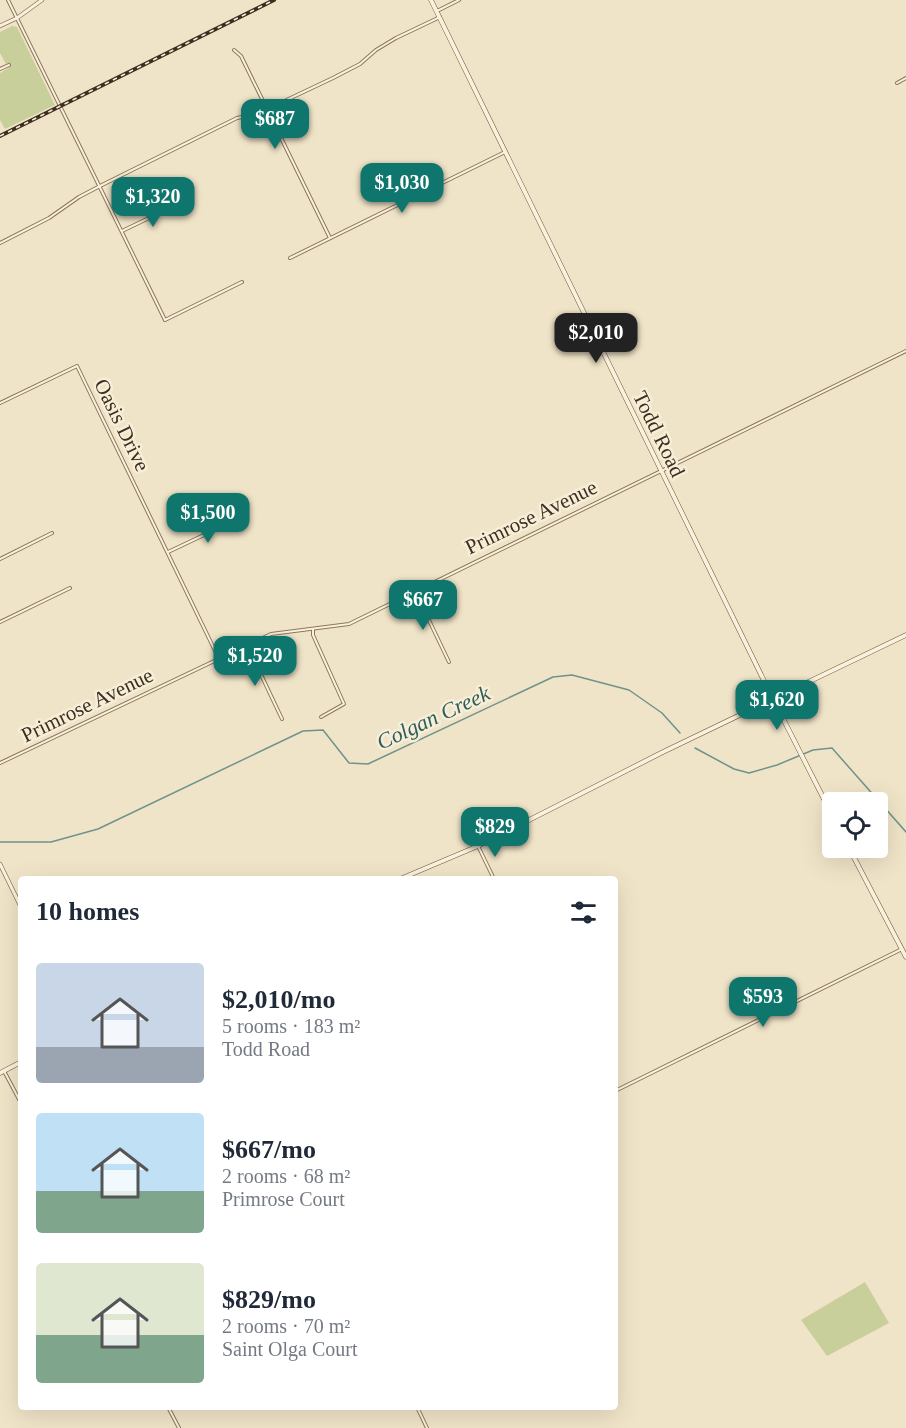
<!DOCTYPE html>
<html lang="en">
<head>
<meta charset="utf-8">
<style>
  body { margin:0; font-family:"Times New Roman",serif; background:#f2f2f3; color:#1f2937; height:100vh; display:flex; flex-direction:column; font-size:22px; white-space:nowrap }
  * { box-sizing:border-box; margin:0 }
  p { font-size:20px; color:#747a83 }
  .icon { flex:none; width:33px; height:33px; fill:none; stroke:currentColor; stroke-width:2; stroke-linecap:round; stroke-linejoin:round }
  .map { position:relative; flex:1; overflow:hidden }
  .sheet { position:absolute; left:18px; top:876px; width:600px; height:534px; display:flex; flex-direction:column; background:#fff; border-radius:6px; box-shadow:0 6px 24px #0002 }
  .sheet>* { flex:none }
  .fabs { position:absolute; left:822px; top:792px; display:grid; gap:12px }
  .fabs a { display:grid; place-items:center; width:66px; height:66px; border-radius:6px; background:#fff; box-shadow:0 6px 24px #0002; font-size:30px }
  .price { position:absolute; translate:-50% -51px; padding:0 14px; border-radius:12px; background:#0f766e; color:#fff; font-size:20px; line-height:39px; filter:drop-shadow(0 2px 3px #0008) }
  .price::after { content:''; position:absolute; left:50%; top:36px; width:18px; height:14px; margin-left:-9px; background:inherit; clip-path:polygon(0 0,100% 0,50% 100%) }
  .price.current { background:#222; color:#fff }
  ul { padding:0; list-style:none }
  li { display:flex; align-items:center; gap:18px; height:150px; padding:0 18px }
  li span { display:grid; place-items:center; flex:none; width:168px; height:120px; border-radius:6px; color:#555 }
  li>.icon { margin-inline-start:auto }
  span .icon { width:72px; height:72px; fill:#fffc; stroke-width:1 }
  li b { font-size:26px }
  h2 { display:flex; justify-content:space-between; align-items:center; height:72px; padding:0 18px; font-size:26px }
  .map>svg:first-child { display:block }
</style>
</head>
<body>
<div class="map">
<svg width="906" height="1428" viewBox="0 0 906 1428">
  <rect width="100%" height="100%" fill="#f0e4c8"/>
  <g fill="#c9cf9b">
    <polygon points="12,26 17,27 55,105 5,129 0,120 0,73 8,68 0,53 0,32"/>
    <polygon points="865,1282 889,1323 827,1356 801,1320"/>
  </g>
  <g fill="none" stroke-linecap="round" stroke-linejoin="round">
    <g stroke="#6f938a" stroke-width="1.5">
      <polyline points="695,748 734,769 749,773 777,765 813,750 832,748 906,832"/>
      <polyline points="0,842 51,842 98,829 303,731 323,730 349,763 368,764 553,677 572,675 629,690 662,713 680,733"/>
    </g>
    <defs>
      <g id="minor">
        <polyline points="8,0 165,320 242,282"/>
        <polyline points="437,11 459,0"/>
        <polyline points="234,50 241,56 330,238"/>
        <polyline points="0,69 9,65"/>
        <polyline points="897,83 906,78"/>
        <polyline points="122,231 174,206"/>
        <polyline points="0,243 49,218 79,197 100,186 237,118 257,114 333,78 360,64 376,50 396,38 440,17"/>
        <polyline points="290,258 505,152"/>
        <polyline points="0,403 77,366 219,659"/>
        <polyline points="168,552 240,518"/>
        <polyline points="0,559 52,533"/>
        <polyline points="415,591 449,662"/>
        <polyline points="0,622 70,588"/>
        <polyline points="313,629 313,635 344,704 321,717"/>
        <polyline points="247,645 282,719"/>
        <polyline points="0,763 271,634 349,624 906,351"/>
        <polyline points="478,846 494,879"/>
        <polyline points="4,1071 21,1103"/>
        <polyline points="615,1091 902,949"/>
        <polyline points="168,1407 179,1428"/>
        <polyline points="417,1407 427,1428"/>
      </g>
      <g id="tertiary">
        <polyline points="0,26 17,18 42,0"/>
        <polyline points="0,864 21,907"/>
      </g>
      <g id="secondary">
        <polyline points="431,0 770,693 832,815"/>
        <polyline points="849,848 906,957"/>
        <polyline points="400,879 478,846 663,752 906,635"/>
        <polyline points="0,1073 21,1062"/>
      </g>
    </defs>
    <use href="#minor" stroke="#8d765c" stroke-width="4"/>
    <use href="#tertiary" stroke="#8d765c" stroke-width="4.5"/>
    <use href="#secondary" stroke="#6f573f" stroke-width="5"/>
    <use href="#minor" stroke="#faf1dc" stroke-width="2"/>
    <use href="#tertiary" stroke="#faf1dc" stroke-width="3"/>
    <use href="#secondary" stroke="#faf1dc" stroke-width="4"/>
    <defs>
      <polyline id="rail" points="0,136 274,0"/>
    </defs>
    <use href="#rail" stroke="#3d2e20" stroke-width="4"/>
    <use href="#rail" stroke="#f7eed8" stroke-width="1.5" stroke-dasharray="4.5" stroke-linecap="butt"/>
  </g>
  <g text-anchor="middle" stroke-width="5" stroke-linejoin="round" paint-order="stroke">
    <g font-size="21" fill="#3d2e20" stroke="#f7eed8">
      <text transform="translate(122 425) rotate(64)" y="7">Oasis Drive</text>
      <text transform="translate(659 434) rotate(64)" y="7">Todd Road</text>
      <text transform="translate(531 517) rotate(-26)" y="7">Primrose Avenue</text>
      <text transform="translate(87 705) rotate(-26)" y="7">Primrose Avenue</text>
    </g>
    <g font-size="22" font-style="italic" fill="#2f5d5a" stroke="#f7eed8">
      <text transform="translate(433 717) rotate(-25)" y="8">Colgan Creek</text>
    </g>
  </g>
</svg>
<div class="fabs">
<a><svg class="icon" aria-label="locate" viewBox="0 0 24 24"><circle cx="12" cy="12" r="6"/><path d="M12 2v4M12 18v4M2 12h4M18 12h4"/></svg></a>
</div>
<b class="price" style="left:275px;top:150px">$687</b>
<b class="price" style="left:402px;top:214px">$1,030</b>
<b class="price" style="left:153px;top:228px">$1,320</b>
<b class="price current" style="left:596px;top:364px">$2,010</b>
<b class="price" style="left:208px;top:544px">$1,500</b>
<b class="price" style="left:423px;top:631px">$667</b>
<b class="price" style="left:255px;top:687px">$1,520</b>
<b class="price" style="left:777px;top:731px">$1,620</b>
<b class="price" style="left:495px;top:858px">$829</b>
<b class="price" style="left:763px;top:1028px">$593</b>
<section class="sheet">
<h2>10 homes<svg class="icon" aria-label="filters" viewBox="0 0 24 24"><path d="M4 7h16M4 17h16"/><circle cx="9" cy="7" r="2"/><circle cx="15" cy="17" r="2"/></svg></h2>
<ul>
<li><span style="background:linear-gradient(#c9d6e8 70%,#9aa5b1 0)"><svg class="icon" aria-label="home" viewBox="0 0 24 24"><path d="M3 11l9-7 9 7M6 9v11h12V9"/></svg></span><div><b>$2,010/mo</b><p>5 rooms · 183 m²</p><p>Todd Road</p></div></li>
<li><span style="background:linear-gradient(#bfe0f5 65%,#7fa58c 0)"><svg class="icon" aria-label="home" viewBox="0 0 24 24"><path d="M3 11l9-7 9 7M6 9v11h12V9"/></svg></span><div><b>$667/mo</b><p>2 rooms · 68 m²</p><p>Primrose Court</p></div></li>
<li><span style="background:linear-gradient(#dfe7d0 60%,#7fa58c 0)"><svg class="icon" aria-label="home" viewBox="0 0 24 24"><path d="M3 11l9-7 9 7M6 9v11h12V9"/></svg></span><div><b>$829/mo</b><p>2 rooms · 70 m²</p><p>Saint Olga Court</p></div></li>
</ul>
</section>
</div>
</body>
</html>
